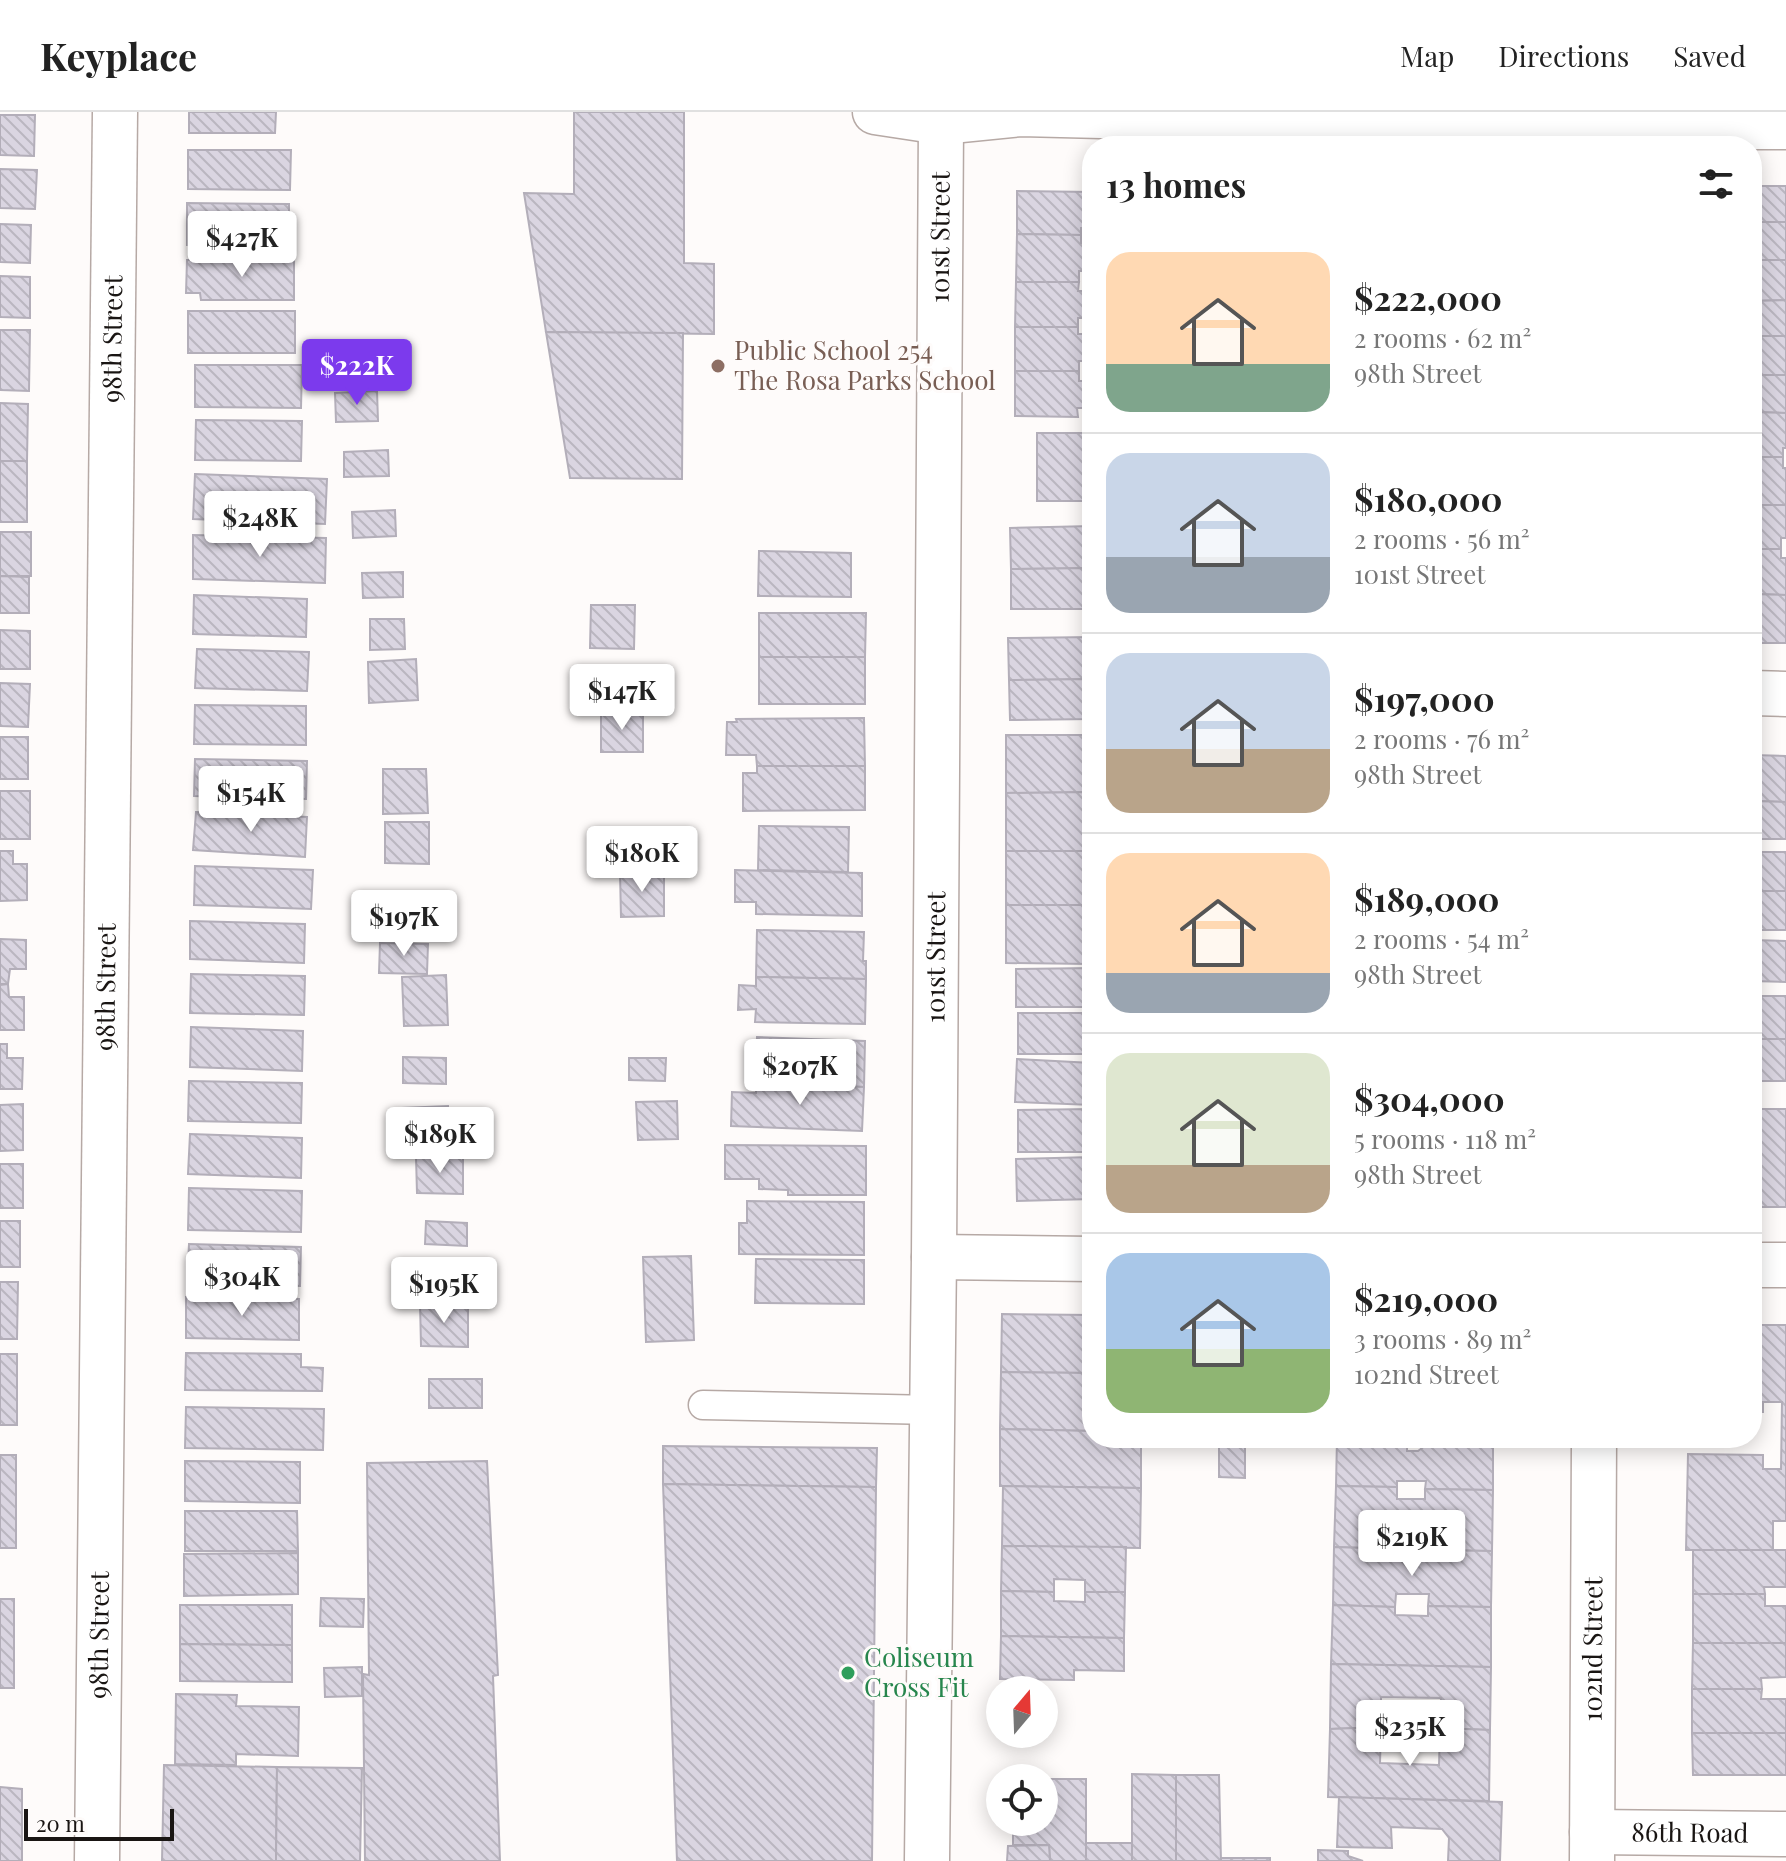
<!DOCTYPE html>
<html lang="en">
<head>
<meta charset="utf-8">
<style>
  body { margin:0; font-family:"Playfair Display",serif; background:#f2f2f2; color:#222; height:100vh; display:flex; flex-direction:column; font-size:30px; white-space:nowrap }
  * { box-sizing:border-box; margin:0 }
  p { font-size:26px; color:#767676 }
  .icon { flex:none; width:44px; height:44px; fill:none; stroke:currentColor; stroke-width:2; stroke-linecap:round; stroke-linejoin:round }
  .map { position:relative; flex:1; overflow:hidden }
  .drawer { position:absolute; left:1082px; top:24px; width:680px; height:1312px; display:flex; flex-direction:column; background:#fff; border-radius:32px; box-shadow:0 4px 20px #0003 }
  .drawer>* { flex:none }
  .needle { width:52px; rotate:19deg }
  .controls { position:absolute; left:986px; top:1564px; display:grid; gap:16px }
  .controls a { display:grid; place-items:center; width:72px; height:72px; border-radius:50%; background:#fff; box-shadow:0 4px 20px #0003; font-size:40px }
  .scale { position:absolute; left:24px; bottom:20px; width:150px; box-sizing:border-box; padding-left:8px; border:4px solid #191513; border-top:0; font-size:22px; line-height:28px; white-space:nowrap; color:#191513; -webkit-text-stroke:6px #fefbfa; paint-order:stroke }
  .price { position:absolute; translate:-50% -68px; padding:0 18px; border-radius:8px; background:#fff; color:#222; font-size:26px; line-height:52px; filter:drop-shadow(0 2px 4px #0008) }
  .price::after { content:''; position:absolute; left:50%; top:48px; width:24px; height:18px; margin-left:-12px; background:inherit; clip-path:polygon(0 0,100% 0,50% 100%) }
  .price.active { background:#7c3aed; color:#fff }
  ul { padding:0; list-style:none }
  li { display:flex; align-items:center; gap:24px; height:200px; padding:0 24px }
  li+li { border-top:2px solid #e0e0e0 }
  li span { display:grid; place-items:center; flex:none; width:224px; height:160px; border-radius:24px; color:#555 }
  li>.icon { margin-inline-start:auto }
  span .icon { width:96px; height:96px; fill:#fffc; stroke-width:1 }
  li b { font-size:34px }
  h2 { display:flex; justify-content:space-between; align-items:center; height:96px; padding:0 24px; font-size:34px }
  header { display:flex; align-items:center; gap:48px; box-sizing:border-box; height:112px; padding:0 40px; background:#fff; border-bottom:2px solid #e0e0e0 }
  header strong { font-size:38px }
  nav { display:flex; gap:44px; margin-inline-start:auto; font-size:28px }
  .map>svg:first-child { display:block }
</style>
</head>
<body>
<header>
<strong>Keyplace</strong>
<nav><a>Map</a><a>Directions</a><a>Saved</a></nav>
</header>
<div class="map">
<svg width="1786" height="1749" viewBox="0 0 1786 1749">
  <defs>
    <pattern id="building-back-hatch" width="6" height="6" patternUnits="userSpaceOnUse" patternTransform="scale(2)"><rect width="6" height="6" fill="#dad5e1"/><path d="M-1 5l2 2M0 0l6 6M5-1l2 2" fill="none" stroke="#bab6c0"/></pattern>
  </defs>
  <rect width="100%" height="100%" fill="#fefbfa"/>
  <g fill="url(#building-back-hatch)" stroke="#b3aeb9" stroke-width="2">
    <polygon points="189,0 276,0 275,21 189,21"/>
    <polygon points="574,0 684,0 684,151 714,152 714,222 546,220 524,81 574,82"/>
    <polygon points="0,3 35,3 34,44 0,43"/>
    <polygon points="188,38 291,38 290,78 188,77"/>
    <polygon points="0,57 37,58 35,97 0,96"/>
    <rect x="1752" y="74" width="34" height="36"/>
    <polygon points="1017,79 1092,80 1092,116 1081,116 1081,123 1017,122"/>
    <polygon points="187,91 289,92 289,134 187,133"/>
    <rect x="1752" y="110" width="34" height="38"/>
    <polygon points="0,112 31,113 30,151 0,150"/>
    <polygon points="1017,122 1081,123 1081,131 1092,131 1092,159 1079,159 1079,170 1016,170"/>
    <polygon points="294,147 294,188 201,188 200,181 186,181 187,148"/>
    <polygon points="1752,148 1786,148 1786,188 1752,189"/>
    <polygon points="0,164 30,165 30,206 0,205"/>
    <polygon points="1016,170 1079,170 1078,179 1092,179 1092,206 1078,206 1078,215 1015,215"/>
    <polygon points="1786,188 1786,224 1752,224 1752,189"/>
    <rect x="188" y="199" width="107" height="42"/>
    <polygon points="1015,215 1078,215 1078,222 1092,222 1092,249 1079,249 1079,259 1015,259"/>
    <polygon points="0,218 30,218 29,279 0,278"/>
    <polygon points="546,220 683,221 682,367 570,366"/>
    <rect x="1752" y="224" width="34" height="39"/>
    <polygon points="371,231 371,258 329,258 328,232"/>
    <polygon points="195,253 302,253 301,296 195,295"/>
    <polygon points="1015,259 1079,259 1079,269 1092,269 1092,296 1077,296 1078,305 1015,304"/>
    <polygon points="1752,263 1786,263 1786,301 1752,300"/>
    <polygon points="377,279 378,309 336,310 335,281"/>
    <polygon points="0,291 28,292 27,349 0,349"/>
    <polygon points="1752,300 1786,301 1786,336 1783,336 1783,345 1752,345"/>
    <polygon points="196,308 302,309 301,349 195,348"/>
    <rect x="1037" y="321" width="55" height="68"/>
    <polygon points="388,338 389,364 344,365 344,340"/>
    <polygon points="1752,345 1783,345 1783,356 1786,356 1786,393 1752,393"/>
    <rect x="0" y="349" width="27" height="61"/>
    <polygon points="195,362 327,367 325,412 193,407"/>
    <polygon points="1752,393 1786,393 1786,426 1781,426 1781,437 1752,437"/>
    <polygon points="395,398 396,424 353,426 352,400"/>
    <polygon points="1092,414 1092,456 1011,457 1010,416"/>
    <rect x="0" y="420" width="31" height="44"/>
    <polygon points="193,423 326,426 325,471 193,467"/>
    <polygon points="1752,437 1781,437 1781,446 1786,446 1786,483 1752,482"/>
    <polygon points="759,439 851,441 851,485 758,484"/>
    <polygon points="1092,456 1092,497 1011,497 1011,457"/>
    <polygon points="403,460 403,485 363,486 362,461"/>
    <polygon points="0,464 29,465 29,501 0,501"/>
    <polygon points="1752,482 1786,483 1786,531 1752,531"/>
    <polygon points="194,483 307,487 306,525 193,522"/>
    <polygon points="591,493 635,493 634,537 590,536"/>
    <polygon points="759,501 866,501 865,545 759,545"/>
    <polygon points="370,507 404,507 405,537 370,538"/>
    <polygon points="0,518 30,519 30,557 0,557"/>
    <polygon points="1092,525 1092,567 1009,568 1008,526"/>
    <polygon points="197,537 309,540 307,579 195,576"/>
    <rect x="759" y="545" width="106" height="47"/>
    <polygon points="416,547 418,588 369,591 368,550"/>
    <polygon points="1092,567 1092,607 1010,608 1009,568"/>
    <polygon points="0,571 30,572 28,615 0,614"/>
    <polygon points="195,593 306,594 306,633 194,632"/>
    <polygon points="643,599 643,640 601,640 601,600"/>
    <polygon points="864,606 865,654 757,654 756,643 726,643 727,610 737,610 736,607"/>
    <polygon points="1006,623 1091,623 1092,680 1006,681"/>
    <rect x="0" y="625" width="28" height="42"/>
    <polygon points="1752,643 1786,644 1786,690 1752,689"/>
    <polygon points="195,647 307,649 306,687 194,684"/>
    <polygon points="757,654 865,654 865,698 743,699 743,661 757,661"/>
    <polygon points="383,657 426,657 428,701 383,702"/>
    <rect x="0" y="679" width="30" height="48"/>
    <polygon points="1092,680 1090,739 1006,739 1006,681"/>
    <polygon points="1752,689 1786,690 1786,727 1752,727"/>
    <polygon points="196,700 307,705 305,745 193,738"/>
    <polygon points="385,710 429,710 429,752 385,751"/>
    <polygon points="759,714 849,715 848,760 758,758"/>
    <polygon points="624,719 637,720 637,738 624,738"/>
    <polygon points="0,739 13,739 13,752 27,752 27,788 0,789"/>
    <polygon points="1006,739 1090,739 1091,793 1006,793"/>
    <rect x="1752" y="740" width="34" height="39"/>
    <polygon points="195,754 313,758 311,797 194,793"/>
    <polygon points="735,758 862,761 862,804 756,802 756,790 735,790"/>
    <polygon points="664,760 664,804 621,805 620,761"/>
    <rect x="1752" y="779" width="34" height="39"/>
    <polygon points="395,782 437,783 437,808 394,807"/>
    <polygon points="1006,793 1091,793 1092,843 1090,843 1089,852 1006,851"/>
    <polygon points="190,809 305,812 304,851 190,847"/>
    <polygon points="757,818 864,820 863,849 866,849 866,867 756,865"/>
    <polygon points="0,827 26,828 26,857 10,857 8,872 0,872"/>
    <polygon points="1752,828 1786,829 1786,870 1752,869"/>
    <polygon points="380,831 428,832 427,862 379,861"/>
    <polygon points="1092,856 1092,895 1016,895 1016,857"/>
    <polygon points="191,862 305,864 304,903 190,901"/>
    <polygon points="446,863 448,913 404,914 402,865"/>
    <polygon points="756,865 866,867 865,912 755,910 756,897 738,898 739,873 756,874"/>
    <polygon points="8,872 9,885 24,885 24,918 0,918 0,873"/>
    <rect x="1752" y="884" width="34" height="43"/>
    <rect x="1018" y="901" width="74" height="41"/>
    <polygon points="191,915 303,919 302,959 190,955"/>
    <polygon points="757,925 865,929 864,975 756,971"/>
    <rect x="1752" y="927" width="34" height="42"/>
    <polygon points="0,932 7,932 7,946 23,946 22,977 0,977"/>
    <polygon points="403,945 446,946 446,972 403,971"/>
    <polygon points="629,946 666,946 665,969 629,968"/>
    <polygon points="1017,947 1092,951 1092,993 1015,990"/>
    <polygon points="189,969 302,971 301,1011 188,1009"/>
    <polygon points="756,971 864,975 862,1019 731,1014 732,980 756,981"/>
    <polygon points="677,989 678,1027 638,1028 636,990"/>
    <polygon points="23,992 23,1038 0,1039 0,993"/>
    <polygon points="448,994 449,1026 403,1028 402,996"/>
    <polygon points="1092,997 1092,1040 1018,1040 1018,998"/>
    <rect x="1752" y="997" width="34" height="98"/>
    <polygon points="190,1022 302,1026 301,1066 188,1062"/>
    <polygon points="725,1033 866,1034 866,1083 788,1083 788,1078 759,1077 759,1067 725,1067"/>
    <polygon points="416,1045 463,1046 463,1082 417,1081"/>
    <polygon points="1092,1045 1092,1087 1017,1089 1016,1047"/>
    <rect x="0" y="1052" width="23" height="44"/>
    <polygon points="189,1076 302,1079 301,1120 188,1118"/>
    <polygon points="747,1089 864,1090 864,1143 739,1142 739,1111 747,1111"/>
    <rect x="0" y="1109" width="20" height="46"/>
    <polygon points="426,1109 467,1111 467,1134 425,1132"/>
    <polygon points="189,1132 301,1135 300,1174 187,1171"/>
    <polygon points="691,1144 694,1228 646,1230 643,1145"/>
    <polygon points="756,1147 864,1148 864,1192 755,1191"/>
    <polygon points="472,1152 473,1184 421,1186 419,1155"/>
    <polygon points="0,1170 18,1170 17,1227 0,1227"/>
    <polygon points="186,1185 299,1187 299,1228 186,1226"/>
    <polygon points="420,1191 468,1191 468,1235 421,1234"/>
    <polygon points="1002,1202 1092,1203 1092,1261 1001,1260"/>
    <polygon points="1752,1213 1786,1213 1786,1409 1773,1409 1773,1438 1686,1438 1688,1342 1763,1343 1763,1357 1781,1357 1782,1290 1763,1290 1763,1300 1752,1300"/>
    <polygon points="186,1241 301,1242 301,1255 323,1256 322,1279 185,1278"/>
    <rect x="0" y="1242" width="17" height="71"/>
    <polygon points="1001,1260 1092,1261 1092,1319 1000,1317"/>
    <rect x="429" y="1267" width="53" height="29"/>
    <polygon points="186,1295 324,1297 323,1338 185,1336"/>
    <polygon points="1000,1317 1092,1319 1092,1326 1141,1326 1141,1376 1000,1374"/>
    <polygon points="1219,1326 1245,1326 1245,1366 1219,1365"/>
    <polygon points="1337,1326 1391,1326 1391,1329 1407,1330 1407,1339 1418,1339 1426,1333 1426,1326 1493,1326 1493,1378 1425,1377 1426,1369 1397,1369 1397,1375 1336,1374"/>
    <polygon points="663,1334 877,1336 876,1375 663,1372"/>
    <rect x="0" y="1343" width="16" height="93"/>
    <polygon points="185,1349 300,1350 300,1391 185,1389"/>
    <polygon points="487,1349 498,1563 493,1564 500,1749 365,1749 363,1562 369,1563 367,1351"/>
    <polygon points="663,1372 876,1375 872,1749 677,1749"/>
    <polygon points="1003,1374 1141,1376 1140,1436 1002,1434"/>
    <polygon points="1336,1374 1397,1375 1397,1387 1425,1387 1425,1377 1493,1378 1492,1439 1427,1438 1427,1426 1396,1425 1396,1437 1334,1435"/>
    <polygon points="185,1399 297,1399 298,1439 185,1439"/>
    <polygon points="1002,1434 1126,1435 1125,1480 1085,1480 1085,1468 1054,1467 1054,1480 1001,1479"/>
    <polygon points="1334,1435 1396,1437 1396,1447 1426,1447 1427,1438 1492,1439 1491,1495 1428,1494 1429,1482 1396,1482 1395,1495 1333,1493"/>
    <polygon points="1693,1438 1786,1438 1786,1475 1764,1475 1765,1482 1693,1482"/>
    <polygon points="298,1441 298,1482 184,1484 184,1442"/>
    <polygon points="1001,1479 1054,1480 1054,1489 1085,1490 1085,1480 1125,1480 1124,1526 1001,1524"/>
    <polygon points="1693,1482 1765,1482 1765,1494 1786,1494 1786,1531 1693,1531"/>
    <polygon points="321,1486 364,1487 363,1515 320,1514"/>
    <rect x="0" y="1487" width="14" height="89"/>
    <polygon points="180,1493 292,1493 292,1533 180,1532"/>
    <polygon points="1333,1493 1395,1495 1395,1503 1428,1504 1428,1494 1491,1495 1491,1555 1331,1552"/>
    <polygon points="1001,1524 1124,1526 1124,1559 1074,1558 1074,1568 1000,1567"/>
    <polygon points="1693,1531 1786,1531 1786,1565 1761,1566 1762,1577 1692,1577"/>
    <polygon points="180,1532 292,1533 292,1570 180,1569"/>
    <polygon points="1331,1552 1491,1555 1490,1618 1440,1616 1441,1586 1381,1585 1381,1615 1330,1617"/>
    <polygon points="362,1555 362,1584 325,1585 324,1556"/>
    <polygon points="1692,1577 1762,1577 1761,1587 1786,1587 1786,1621 1692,1621"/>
    <polygon points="176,1582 237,1583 236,1594 299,1595 298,1644 236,1642 236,1653 175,1652"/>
    <polygon points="1381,1615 1380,1651 1439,1653 1440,1616 1490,1618 1489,1689 1328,1685 1330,1617"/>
    <polygon points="1692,1621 1786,1621 1786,1663 1693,1663"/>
    <polygon points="164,1653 277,1655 276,1749 162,1749"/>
    <polygon points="277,1655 362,1656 360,1749 276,1749"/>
    <polygon points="1132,1662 1176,1663 1176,1749 1132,1749"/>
    <polygon points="1176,1663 1219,1663 1221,1749 1176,1749"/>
    <polygon points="1044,1667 1086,1667 1086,1749 1050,1749 1049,1733 1013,1733 1013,1710 1044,1710"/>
    <polygon points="0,1675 22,1677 22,1749 0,1749"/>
    <polygon points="1339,1685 1502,1690 1500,1749 1448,1749 1449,1726 1442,1717 1391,1715 1392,1736 1337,1735"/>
    <rect x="1086" y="1731" width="46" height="18"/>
    <polygon points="1049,1733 1050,1749 1007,1749 1008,1734"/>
    <polygon points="1318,1738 1348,1739 1348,1744 1363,1749 1318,1749"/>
    <rect x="1221" y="1746" width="49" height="3"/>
  </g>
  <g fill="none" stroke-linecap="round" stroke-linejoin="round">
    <defs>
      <polyline id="service" points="703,1293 933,1298"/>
      <g id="minor">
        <polyline points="875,0 941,10 1021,2 1538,15 1786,15"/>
        <polyline points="1752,581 1786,582"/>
        <polyline points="934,1145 1092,1147"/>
        <polyline points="1752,1153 1786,1153"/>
        <path id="s1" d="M1592,1720l194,2"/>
        <path id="s2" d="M97,1749l18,-1749"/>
        <path id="s3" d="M927,1749l7,-604 7,-1135"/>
        <path id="s4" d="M1592,1749l2,-423"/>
      </g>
    </defs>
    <use href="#service" stroke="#b6a9a5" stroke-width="31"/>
    <use href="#minor" stroke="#b6a9a5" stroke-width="47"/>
    <use href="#service" stroke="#fff" stroke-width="28"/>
    <use href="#minor" stroke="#fff" stroke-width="44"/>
  </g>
  <circle fill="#8d6e63" stroke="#fefbfa" stroke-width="3" cx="718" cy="254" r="8"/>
  <circle fill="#2e9e5b" stroke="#fefbfa" stroke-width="3" cx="848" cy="1561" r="8"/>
  <g text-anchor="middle" stroke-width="6" stroke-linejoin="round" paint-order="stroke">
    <g font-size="26" fill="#191513" stroke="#fefbfa">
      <text dy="9" stroke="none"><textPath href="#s3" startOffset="1624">101st Street</textPath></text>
      <text dy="9" stroke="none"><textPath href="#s2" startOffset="1522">98th Street</textPath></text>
      <text dy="9" stroke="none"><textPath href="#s3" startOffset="904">101st Street</textPath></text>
      <text dy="9" stroke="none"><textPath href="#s2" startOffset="874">98th Street</textPath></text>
      <text dy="9" stroke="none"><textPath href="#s2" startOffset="226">98th Street</textPath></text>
      <text dy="9" stroke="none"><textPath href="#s4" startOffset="212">102nd Street</textPath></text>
      <text dy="9" stroke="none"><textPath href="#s1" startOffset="98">86th Road</textPath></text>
    </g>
    <g font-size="26" fill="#785e54" stroke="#fefbfa" text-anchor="start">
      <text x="734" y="248">Public School 254<tspan x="734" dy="30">The Rosa Parks School</tspan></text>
    </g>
    <g font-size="26" fill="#27864d" stroke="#fefbfa" text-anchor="start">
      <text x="864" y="1555">Coliseum<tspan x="864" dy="30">Cross Fit</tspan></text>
    </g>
  </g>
</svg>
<div class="controls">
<a><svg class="needle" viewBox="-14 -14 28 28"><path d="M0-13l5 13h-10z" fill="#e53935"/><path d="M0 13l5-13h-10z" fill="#767676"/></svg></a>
<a><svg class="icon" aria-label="locate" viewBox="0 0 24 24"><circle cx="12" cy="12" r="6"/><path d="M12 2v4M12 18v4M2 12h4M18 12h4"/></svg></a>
</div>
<div class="scale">20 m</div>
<b class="price" style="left:242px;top:167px">$427K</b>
<b class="price active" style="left:357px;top:295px">$222K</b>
<b class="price" style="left:260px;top:447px">$248K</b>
<b class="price" style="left:622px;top:620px">$147K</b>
<b class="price" style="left:251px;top:722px">$154K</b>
<b class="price" style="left:642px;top:782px">$180K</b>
<b class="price" style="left:404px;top:846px">$197K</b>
<b class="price" style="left:800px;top:995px">$207K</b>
<b class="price" style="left:440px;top:1063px">$189K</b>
<b class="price" style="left:242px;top:1206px">$304K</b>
<b class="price" style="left:444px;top:1213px">$195K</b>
<b class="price" style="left:1412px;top:1466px">$219K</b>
<b class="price" style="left:1410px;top:1656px">$235K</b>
<section class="drawer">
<h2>13 homes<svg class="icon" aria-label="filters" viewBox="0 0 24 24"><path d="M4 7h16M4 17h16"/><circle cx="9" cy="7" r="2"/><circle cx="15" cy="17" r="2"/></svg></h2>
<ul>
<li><span style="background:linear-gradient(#ffd9b3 70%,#7fa58c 0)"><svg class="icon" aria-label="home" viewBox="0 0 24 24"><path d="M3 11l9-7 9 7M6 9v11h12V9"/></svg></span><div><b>$222,000</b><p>2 rooms · 62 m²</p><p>98th Street</p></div></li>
<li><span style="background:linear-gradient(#c9d6e8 65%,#9aa5b1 0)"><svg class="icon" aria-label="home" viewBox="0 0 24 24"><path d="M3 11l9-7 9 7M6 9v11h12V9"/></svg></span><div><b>$180,000</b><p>2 rooms · 56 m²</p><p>101st Street</p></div></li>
<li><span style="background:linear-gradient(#c9d6e8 60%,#b9a48a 0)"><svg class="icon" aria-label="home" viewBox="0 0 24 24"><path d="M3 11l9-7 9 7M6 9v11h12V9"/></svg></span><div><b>$197,000</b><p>2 rooms · 76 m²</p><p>98th Street</p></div></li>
<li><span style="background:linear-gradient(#ffd9b3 75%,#9aa5b1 0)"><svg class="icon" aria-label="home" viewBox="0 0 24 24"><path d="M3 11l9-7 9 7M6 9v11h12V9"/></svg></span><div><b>$189,000</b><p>2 rooms · 54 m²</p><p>98th Street</p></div></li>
<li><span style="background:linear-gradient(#dfe7d0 70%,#b9a48a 0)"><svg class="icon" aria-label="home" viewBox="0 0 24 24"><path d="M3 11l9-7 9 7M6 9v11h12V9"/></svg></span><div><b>$304,000</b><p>5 rooms · 118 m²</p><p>98th Street</p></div></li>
<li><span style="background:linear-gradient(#a9c7e8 60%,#8fb573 0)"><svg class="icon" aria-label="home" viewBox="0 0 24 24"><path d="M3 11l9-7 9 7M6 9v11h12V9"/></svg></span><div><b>$219,000</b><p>3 rooms · 89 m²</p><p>102nd Street</p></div></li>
</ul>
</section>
</div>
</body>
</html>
